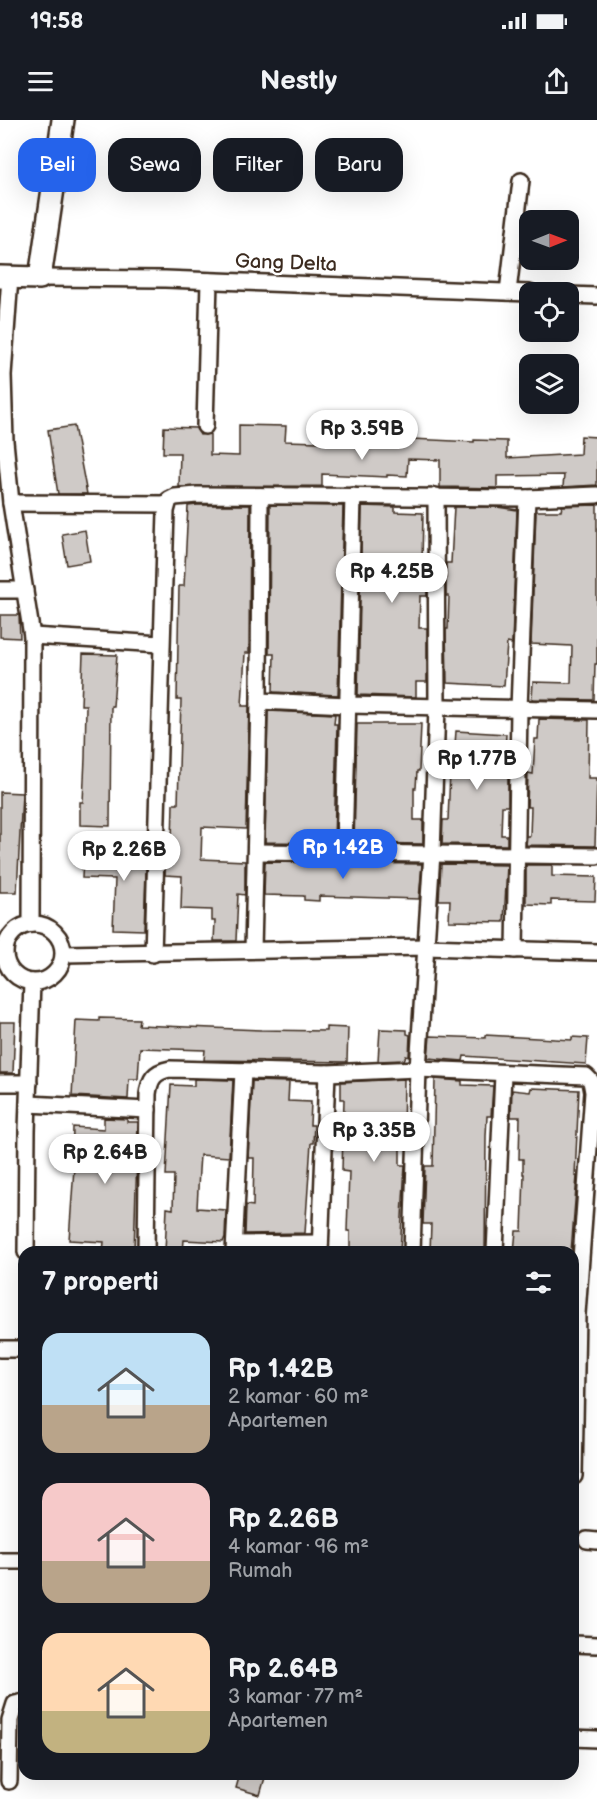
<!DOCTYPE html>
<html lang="id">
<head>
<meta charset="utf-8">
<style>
  body { margin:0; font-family:"Balsamiq Sans",sans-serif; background:#242831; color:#f1f3f6; height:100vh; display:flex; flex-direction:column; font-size:22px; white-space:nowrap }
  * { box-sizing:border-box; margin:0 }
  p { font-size:20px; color:#9ea1a6 }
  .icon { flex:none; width:33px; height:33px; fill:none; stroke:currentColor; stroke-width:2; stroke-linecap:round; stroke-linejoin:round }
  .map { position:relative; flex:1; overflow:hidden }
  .side { position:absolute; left:18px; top:1126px; width:561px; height:534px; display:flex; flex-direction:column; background:#171b24; border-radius:18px; box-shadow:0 6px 24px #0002 }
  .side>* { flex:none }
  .hud { position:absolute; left:18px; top:18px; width:561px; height:54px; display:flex; gap:12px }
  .needle { width:39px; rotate:89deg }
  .fabs { position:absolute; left:519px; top:90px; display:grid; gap:12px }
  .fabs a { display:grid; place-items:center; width:60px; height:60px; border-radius:12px; background:#171b24; box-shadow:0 6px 24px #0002; font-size:30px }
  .price { position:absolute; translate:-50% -51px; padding:0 14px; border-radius:21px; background:#fff; color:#222; font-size:20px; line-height:39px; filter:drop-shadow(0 2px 3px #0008) }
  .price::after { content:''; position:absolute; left:50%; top:36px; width:18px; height:14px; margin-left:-9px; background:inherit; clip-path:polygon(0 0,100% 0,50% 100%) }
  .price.on { background:#2563eb; color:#fff }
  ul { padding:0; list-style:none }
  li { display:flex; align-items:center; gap:18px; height:150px; padding:0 24px }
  li span { display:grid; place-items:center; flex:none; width:168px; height:120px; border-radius:18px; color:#555 }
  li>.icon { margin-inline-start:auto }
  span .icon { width:72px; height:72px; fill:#fffc; stroke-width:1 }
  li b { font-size:26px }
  h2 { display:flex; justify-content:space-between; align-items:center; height:72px; padding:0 24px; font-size:26px }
  .pill { padding:0 21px; border-radius:18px; background:#171b24; box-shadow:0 6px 24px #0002; font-size:21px; line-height:54px }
  .pill.on { background:#2563eb; color:#fff }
  .status { display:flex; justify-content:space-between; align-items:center; height:42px; padding:0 30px; background:#171b24; direction:ltr }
  .status svg { height:16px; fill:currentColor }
  header { display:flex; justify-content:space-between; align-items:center; height:78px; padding:0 24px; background:#171b24; font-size:27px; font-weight:700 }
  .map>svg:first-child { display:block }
</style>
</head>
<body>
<div class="status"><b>19:58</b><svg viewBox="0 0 49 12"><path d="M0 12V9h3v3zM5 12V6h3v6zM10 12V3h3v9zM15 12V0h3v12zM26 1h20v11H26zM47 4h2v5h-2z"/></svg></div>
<header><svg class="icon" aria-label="menu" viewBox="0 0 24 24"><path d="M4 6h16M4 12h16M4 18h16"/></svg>Nestly<svg class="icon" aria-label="share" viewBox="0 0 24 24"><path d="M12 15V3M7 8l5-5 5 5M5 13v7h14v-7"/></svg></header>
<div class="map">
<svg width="597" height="1679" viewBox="0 0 597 1679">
  <rect width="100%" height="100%" fill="#fff"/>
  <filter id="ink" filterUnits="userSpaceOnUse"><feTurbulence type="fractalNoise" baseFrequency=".0167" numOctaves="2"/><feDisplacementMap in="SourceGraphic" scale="12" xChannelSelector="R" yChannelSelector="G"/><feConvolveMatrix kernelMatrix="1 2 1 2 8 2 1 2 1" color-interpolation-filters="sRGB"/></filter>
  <g filter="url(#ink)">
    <g fill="#cfcac7" stroke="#3b2a1e" stroke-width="1.5">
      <polygon points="239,305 286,306 285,321 391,324 412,323 412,319 474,322 474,320 507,321 507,338 580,334 581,316 597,317 597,365 563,367 564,355 497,356 497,368 440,367 440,340 408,339 407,356 387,355 387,357 322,354 322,366 179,367 180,333 163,333 164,307 196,308 200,315 210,314 210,335 239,336"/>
      <polygon points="74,306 87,374 58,374 48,310"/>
      <polygon points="197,385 250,385 249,533 245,533 242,586 249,586 246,709 202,707 201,739 245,741 245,775 238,774 236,821 214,821 215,801 212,801 212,790 181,789 182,756 165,755 166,722 172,722 173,684 178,684 181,580 177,580 179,466 184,466 188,386"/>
      <polygon points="270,385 343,386 338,575 273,572 274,534 269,534"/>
      <polygon points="597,385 597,544 595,544 594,580 532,579 533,562 571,563 572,526 531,524 536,391 561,391 562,386"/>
      <polygon points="362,386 395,387 395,392 423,393 422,442 427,442 427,476 420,476 419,508 427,508 427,562 416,562 416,577 358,575"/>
      <polygon points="454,387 497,387 517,390 512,524 507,523 504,566 447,563 446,509 448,509 449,476 446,476 446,443 451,443"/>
      <polygon points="85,410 90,441 67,445 62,414"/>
      <polygon points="0,495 19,495 20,518 0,517"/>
      <polygon points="83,534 117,535 113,586 111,586 110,706 80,705 80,682 83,682 85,638 86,585 81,585"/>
      <polygon points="268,591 335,594 334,604 337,604 334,723 265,722"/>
      <polygon points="539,599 589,600 588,658 597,658 595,726 526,725 527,716 530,716 531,687 527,687 528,653 533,654 535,619 538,619"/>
      <polygon points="357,604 421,604 419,651 417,651 416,668 414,668 414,700 423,700 423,724 354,723"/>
      <polygon points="456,611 506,614 504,653 508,653 508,686 502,686 501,715 507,715 507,725 442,724 443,700 448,700 450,652 453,653"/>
      <polygon points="0,672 22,673 17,772 0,772"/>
      <polygon points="114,720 147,721 144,810 113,809 115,759 82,758 83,739 114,740"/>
      <polygon points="265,742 422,744 419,779 319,776 319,781 304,780 304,776 264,775"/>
      <polygon points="441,744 507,745 504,802 449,801 450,780 439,780"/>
      <polygon points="526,745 552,745 552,756 596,757 595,781 551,780 551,785 526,784"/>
      <polygon points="99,898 139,899 138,905 261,910 326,911 326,907 348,908 347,942 204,940 205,930 140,928 138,959 129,959 128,979 72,976 76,900 99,901"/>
      <polygon points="0,902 15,902 13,953 0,953"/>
      <polygon points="380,909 407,910 407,914 410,915 409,937 406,936 404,940 378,941"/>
      <polygon points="485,915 572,920 572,917 588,918 586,944 464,936 463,941 428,938 430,916 485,918"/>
      <polygon points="194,959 233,960 229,1037 200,1035 199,1050 197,1088 226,1090 225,1117 223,1122 184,1120 183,1132 165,1132 167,1088 173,1089 174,1055 166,1055 171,965 194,966"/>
      <polygon points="404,959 403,1015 400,1015 400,1045 405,1045 400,1132 350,1130 350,1111 347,1111 349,1052 342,1051 344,979 341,979 341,962"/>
      <polygon points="435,959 462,961 462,965 493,966 491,996 487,996 486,1016 485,1132 430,1132 431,1104 423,1104 425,1046 433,1046"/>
      <polygon points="252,961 289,962 288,981 311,982 310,1005 314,1005 313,1023 311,1023 305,1113 245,1114 246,1085 253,1086 254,1038 248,1038"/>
      <polygon points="531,968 579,970 575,1056 577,1056 571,1132 514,1132 516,1111 522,1111 524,1054 523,1054 523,1039 519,1039 520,997 511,997 512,970 530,972"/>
      <polygon points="104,998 127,999 127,1002 138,1002 134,1132 103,1132 104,1122 69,1120 74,1048 72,1047 73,1007 104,1009"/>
      <polygon points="240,1654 266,1654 260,1675 236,1668"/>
    </g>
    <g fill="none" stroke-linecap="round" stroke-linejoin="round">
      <defs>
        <g id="street">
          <polyline points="10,157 3,255 5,321 11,383 32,516 31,804"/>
          <polyline points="40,158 165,159 530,173"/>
          <polyline points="508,172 521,61"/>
          <polyline points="568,175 597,176"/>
          <polyline points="205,306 209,161"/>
          <polyline points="11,383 167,384"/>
          <polyline points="0,470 25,470"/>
          <polyline points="32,516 161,524"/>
          <polyline points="259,581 348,585 597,590"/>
          <polyline points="256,732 597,736"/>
          <polyline points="344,732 353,376"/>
          <circle cx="34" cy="833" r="29"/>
          <polyline points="253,830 259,581 260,376"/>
          <polyline points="515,830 519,589 527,378"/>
          <polyline points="64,834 425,827 597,832"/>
          <polyline points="153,834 166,391 169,380 175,377 197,375 527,378 597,375"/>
          <polyline points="0,963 29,963"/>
          <polyline points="28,984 148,990"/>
          <polyline points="235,1124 320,1123"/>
          <polyline points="26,1132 27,1011 32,862"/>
          <path d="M146,1132l2,-158c2,-15 6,-22 22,-25l157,4 91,-4 168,7 5,5 2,11 -16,222 -3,162"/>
          <polyline points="234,1132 243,951"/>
          <polyline points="320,1132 327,953"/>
          <polyline points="412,1132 418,949 432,733 437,587 436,376"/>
          <polyline points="495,1132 503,954"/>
          <polyline points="0,1229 24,1229"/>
          <polyline points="587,1420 597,1421"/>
          <polyline points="0,1441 24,1441"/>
          <polyline points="573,1524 597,1525"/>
          <polyline points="573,1618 597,1619"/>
          <polyline points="9,1661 10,1600 15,1584 24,1582"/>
        </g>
        <polyline id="secondary" points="0,157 40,158 63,0"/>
      </defs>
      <use href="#street" stroke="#3b2a1e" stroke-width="20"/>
      <use href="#secondary" stroke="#3b2a1e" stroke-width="26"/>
      <use href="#street" stroke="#fff" stroke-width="15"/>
      <use href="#secondary" stroke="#fff" stroke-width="21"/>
    </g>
  </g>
  <g text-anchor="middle" stroke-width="5" stroke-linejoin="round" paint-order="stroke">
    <g font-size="20" fill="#3b2a1e" stroke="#fff">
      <text transform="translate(286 142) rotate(2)" y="7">Gang Delta</text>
    </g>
  </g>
</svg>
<div class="fabs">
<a><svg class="needle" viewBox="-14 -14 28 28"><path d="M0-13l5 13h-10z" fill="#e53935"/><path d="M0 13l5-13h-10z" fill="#9ea1a6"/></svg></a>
<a><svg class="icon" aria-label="locate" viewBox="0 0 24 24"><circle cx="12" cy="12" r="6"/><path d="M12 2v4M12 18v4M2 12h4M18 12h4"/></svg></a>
<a><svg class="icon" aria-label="layers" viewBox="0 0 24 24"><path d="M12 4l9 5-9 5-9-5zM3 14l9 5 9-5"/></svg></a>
</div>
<b class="price" style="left:362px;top:341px">Rp 3.59B</b>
<b class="price" style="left:392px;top:484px">Rp 4.25B</b>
<b class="price" style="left:477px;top:671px">Rp 1.77B</b>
<b class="price on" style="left:343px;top:760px">Rp 1.42B</b>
<b class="price" style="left:124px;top:762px">Rp 2.26B</b>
<b class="price" style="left:374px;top:1043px">Rp 3.35B</b>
<b class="price" style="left:105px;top:1065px">Rp 2.64B</b>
<div class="hud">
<a class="pill on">Beli</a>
<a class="pill">Sewa</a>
<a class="pill">Filter</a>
<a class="pill">Baru</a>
</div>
<section class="side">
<h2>7 properti<svg class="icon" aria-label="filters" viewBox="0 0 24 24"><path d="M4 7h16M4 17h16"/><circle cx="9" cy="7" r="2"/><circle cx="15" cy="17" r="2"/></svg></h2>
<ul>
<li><span style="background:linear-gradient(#bfe0f5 60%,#b9a48a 0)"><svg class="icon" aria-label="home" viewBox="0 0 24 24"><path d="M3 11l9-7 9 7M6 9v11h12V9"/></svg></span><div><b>Rp 1.42B</b><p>2 kamar · 60 m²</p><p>Apartemen</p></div></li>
<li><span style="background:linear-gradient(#f6c9c9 65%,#b9a48a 0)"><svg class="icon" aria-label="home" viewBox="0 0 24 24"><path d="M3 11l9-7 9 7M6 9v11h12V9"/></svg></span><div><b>Rp 2.26B</b><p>4 kamar · 96 m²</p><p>Rumah</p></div></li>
<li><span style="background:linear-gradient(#ffd9b3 65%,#c2b280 0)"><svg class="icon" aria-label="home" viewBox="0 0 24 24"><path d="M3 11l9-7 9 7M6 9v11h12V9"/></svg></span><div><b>Rp 2.64B</b><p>3 kamar · 77 m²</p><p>Apartemen</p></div></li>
</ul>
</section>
</div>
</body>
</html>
